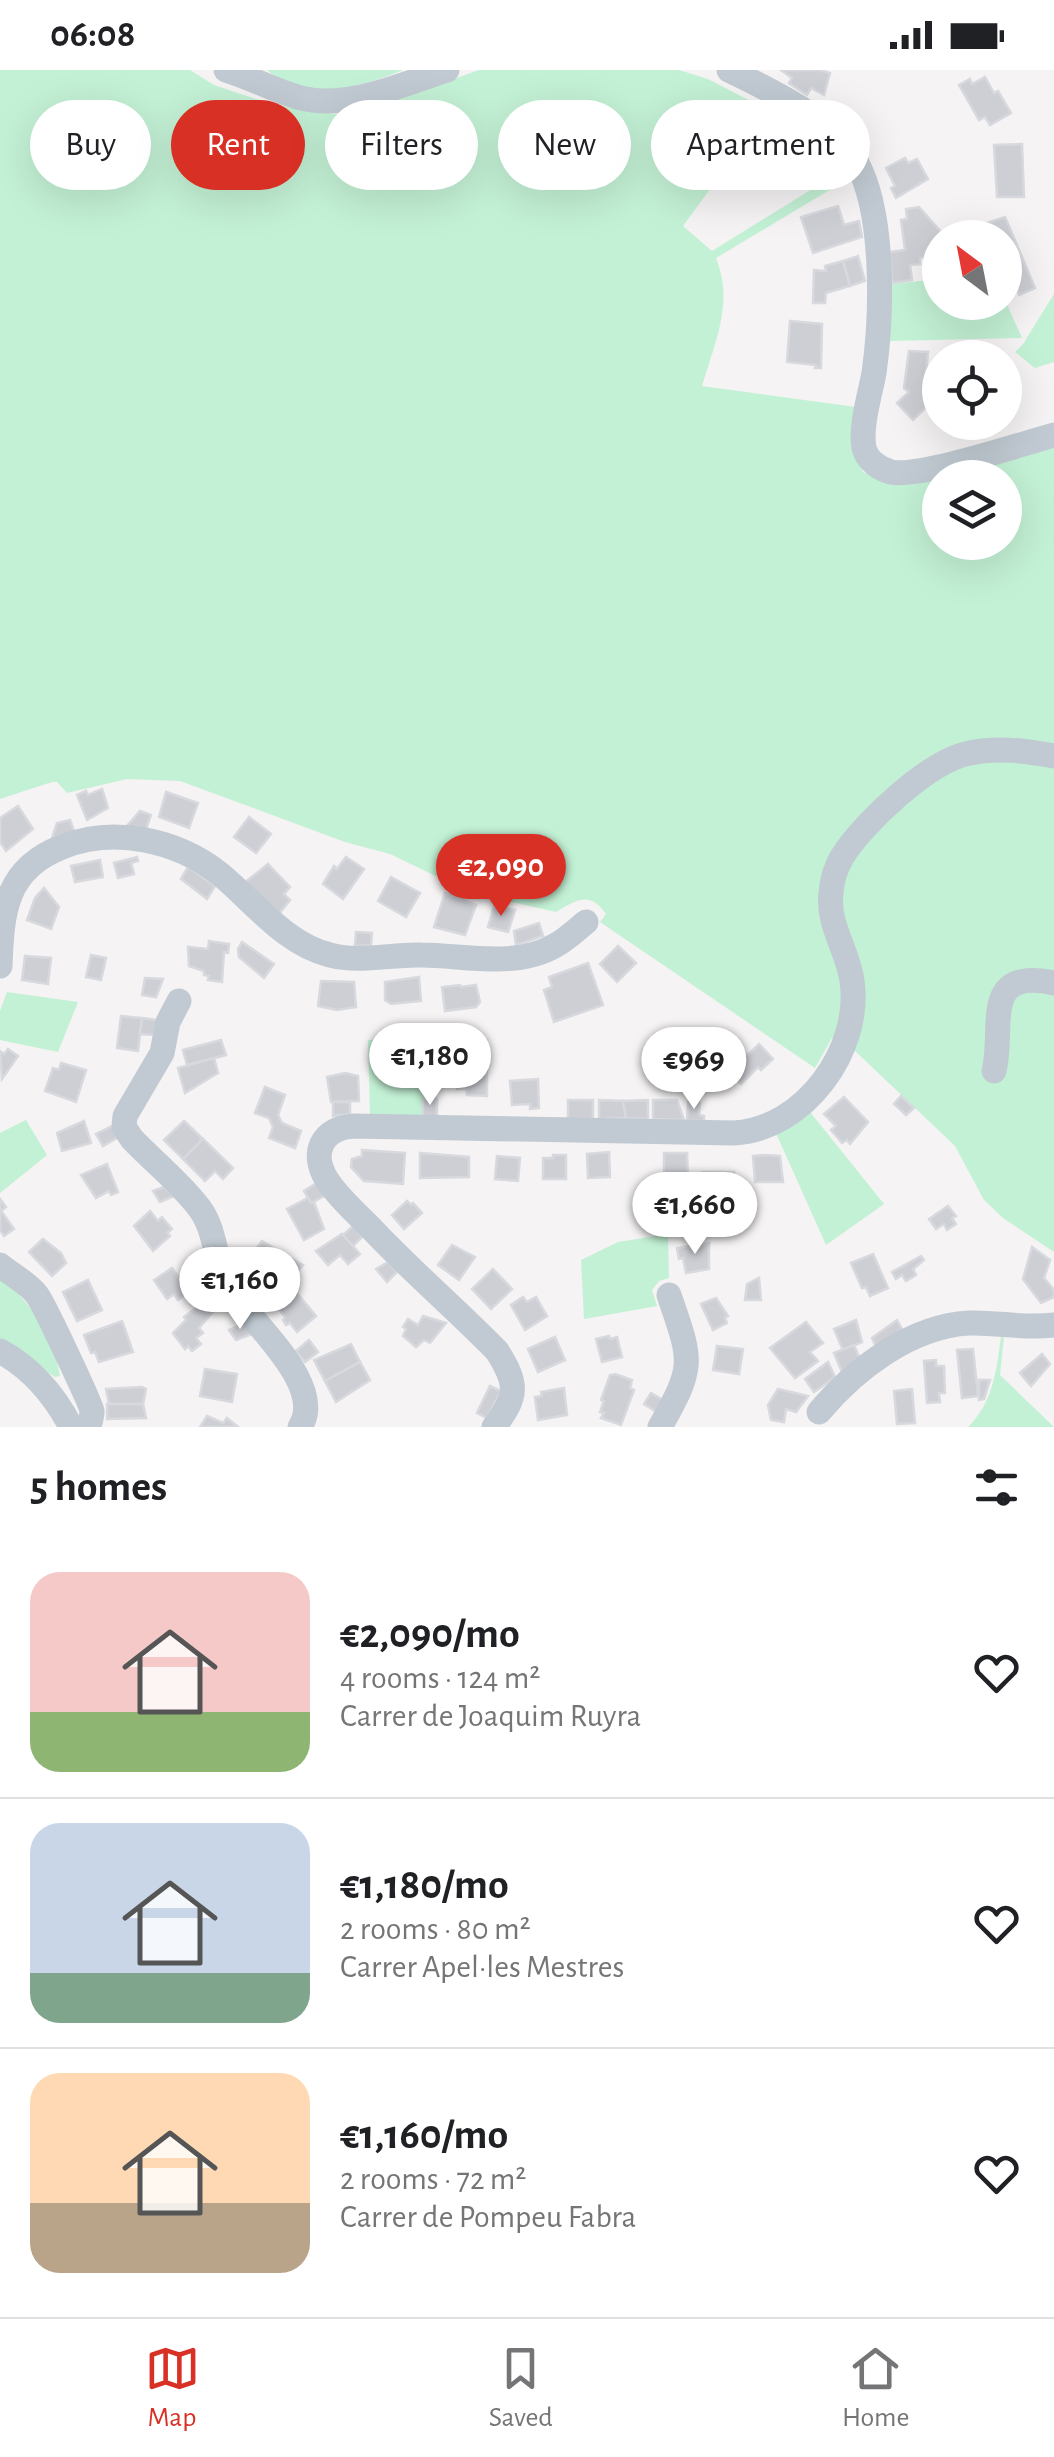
<!DOCTYPE html>
<html lang="en">
<head>
<meta charset="utf-8">
<style>
  body { margin:0; font-family:"Alegreya Sans",sans-serif; background:#f6f6f6; color:#202124; height:100vh; display:flex; flex-direction:column; font-size:38px; white-space:nowrap }
  * { box-sizing:border-box; margin:0 }
  p { font-size:32px; color:#757577 }
  .icon { flex:none; width:55px; height:55px; fill:none; stroke:currentColor; stroke-width:2; stroke-linecap:round; stroke-linejoin:round }
  .map { position:relative; height:1357px; overflow:hidden }
  .panel { display:flex; flex-direction:column; background:#fff; flex:1 }
  .panel>* { flex:none }
  .banner { position:absolute; left:30px; top:30px; width:995px; height:90px; display:flex; gap:20px }
  .needle { width:65px; rotate:328deg }
  .tools { position:absolute; left:922px; top:150px; display:grid; gap:20px }
  .tools a { display:grid; place-items:center; width:100px; height:100px; border-radius:50%; background:#fff; box-shadow:0 10px 40px #0002; font-size:50px }
  .price { position:absolute; translate:-50% -85px; padding:0 22px; border-radius:35px; background:#fff; color:#222; font-size:32px; line-height:65px; filter:drop-shadow(0 2px 5px #0008) }
  .price::after { content:''; position:absolute; left:50%; top:60px; width:30px; height:22px; margin-left:-15px; background:inherit; clip-path:polygon(0 0,100% 0,50% 100%) }
  .price.active { background:#d93025; color:#fff }
  ul { padding:0; list-style:none }
  li { display:flex; align-items:center; gap:30px; height:250px; padding:0 30px }
  li+li { border-top:2px solid #e0e0e0 }
  li span { display:grid; place-items:center; flex:none; width:280px; height:200px; border-radius:30px; color:#555 }
  li>.icon { margin-inline-start:auto }
  span .icon { width:120px; height:120px; fill:#fffc; stroke-width:1 }
  li b { font-size:42px }
  h2 { display:flex; justify-content:space-between; align-items:center; height:120px; padding:0 30px; font-size:42px }
  .chip { padding:0 35px; border-radius:45px; background:#fff; box-shadow:0 10px 40px #0002; font-size:35px; line-height:90px }
  .chip.active { background:#d93025; color:#fff }
  .status { display:flex; justify-content:space-between; align-items:center; height:70px; padding:0 50px; background:#fff; direction:ltr }
  .status svg { height:28px; fill:currentColor }
  .tab-bar { display:flex; justify-content:space-around; align-items:center; height:140px; border-top:2px solid #e0e0e0; background:#fff; font-size:28px; color:#757577 }
  .tab-bar a { display:grid; justify-items:center; gap:5px }
  .tab-bar .active { color:#d93025 }
  .map>svg:first-child { display:block }
</style>
</head>
<body>
<div class="status"><b>06:08</b><svg viewBox="0 0 49 12"><path d="M0 12V9h3v3zM5 12V6h3v6zM10 12V3h3v9zM15 12V0h3v12zM26 1h20v11H26zM47 4h2v5h-2z"/></svg></div>
<div class="map">
<svg width="1054" height="1357" viewBox="0 0 1054 1357">
  <rect width="100%" height="100%" fill="#f5f3f3"/>
  <g fill="#c3f1d5">
    <path d="M0,0h190l24,15 45,15 32,8 44,6 32,-4 112,-40h200l29,9 60,31 -85,116 29,25 131,-81 5,9 -132,79c18,45 -1,84 -14,128l154,21 -5,39 12,26 28,12 49,-4v62h65v-64l-57,-1 106,-29v804l-51,-34 -19,-18 -29,-54 -103,-98 -20,-10 -17,30 -215,-146 6,-8c-16,-23 -29,-15 -50,-2l-62,-14 -48,-17 -56,-27 -45,-12 -165,-61 -53,-2 -60,14 -10,-11h-5l-52,17z"/>
    <path d="M267,0h136c-42,17 -98,34 -136,0z"/>
    <polygon points="940,209 940,232 1005,230 1022,268 890,271 891,214"/>
    <polygon points="1054,224 1054,292 1035,298 1015,282 1023,274"/>
    <polygon points="7,922 78,932 58,982 0,970 0,941"/>
    <polygon points="368,970 435,970 437,1047 370,1045"/>
    <polygon points="806,1037 884,1134 826,1175 775,1061"/>
    <polygon points="26,1050 47,1085 0,1123 0,1063"/>
    <polygon points="668,1164 669,1208 659,1211 652,1220 657,1236 584,1249 581,1190 618,1172"/>
    <path d="M0,1207c33,28 52,56 60,99l-5,1 -55,-37z"/>
    <path d="M1001,1266h3l-4,39 54,52h-86c25,-24 29,-58 33,-91z"/>
  </g>
  <g fill="#cdcfd5" stroke="#d7d9de" stroke-width="2.5">
    <polygon points="781,0 820,0 830,3 824,25 811,18 807,25 789,13 792,8"/>
    <polygon points="985,7 994,23 998,21 1011,43 990,55 985,47 979,50 959,15 970,9 972,14"/>
    <polygon points="772,73 777,81 782,78 797,101 778,113 769,103 764,106 751,86"/>
    <polygon points="1022,74 1024,127 997,127 994,75"/>
    <polygon points="905,88 908,93 917,89 928,109 896,128 891,118 895,116 886,98"/>
    <polygon points="838,136 844,155 859,151 862,167 813,183 801,147"/>
    <polygon points="919,137 941,162 940,179 931,180 932,186 920,188 920,194 910,195 912,210 892,213 890,182 905,180 901,150 907,149 906,139"/>
    <polygon points="1005,147 1035,218 1019,225 1017,219 1014,221 1008,207 1005,208 1005,168 993,168 987,153"/>
    <polygon points="858,186 865,211 850,216 843,191"/>
    <polygon points="843,191 850,216 826,223 825,233 813,233 814,200 826,201 825,196"/>
    <polygon points="790,251 822,254 821,298 815,298 816,295 787,292"/>
    <polygon points="909,281 928,282 926,306 940,320 940,324 913,350 897,333 909,322 904,318"/>
    <polygon points="968,352 1003,352 972,364"/>
    <polygon points="102,719 108,738 87,750 77,725 86,721 88,725"/>
    <polygon points="166,722 198,733 189,758 159,747"/>
    <polygon points="18,736 33,759 6,781 0,772 0,748"/>
    <polygon points="140,741 151,745 146,759 126,757"/>
    <polygon points="249,747 271,764 256,783 234,767"/>
    <polygon points="70,750 74,761 52,768 57,753"/>
    <polygon points="137,787 138,791 131,793 134,804 118,808 114,793"/>
    <polygon points="346,787 364,799 343,829 323,814 334,796 337,799"/>
    <polygon points="100,790 103,807 75,812 71,796"/>
    <polygon points="268,794 290,817 284,824 290,830 278,845 244,813"/>
    <polygon points="188,797 215,816 207,829 181,809"/>
    <polygon points="391,807 420,823 406,847 378,831"/>
    <polygon points="44,818 59,837 51,859 27,850 35,828"/>
    <polygon points="445,823 476,835 465,865 434,857"/>
    <polygon points="494,836 515,840 508,862 488,857"/>
    <polygon points="539,853 543,866 516,875 514,861"/>
    <polygon points="356,862 372,863 371,875 355,876"/>
    <polygon points="209,871 229,874 228,883 224,882 222,912 208,910 209,906 204,905 204,901 189,896 188,877 208,879"/>
    <polygon points="242,872 274,894 264,908 239,887 238,879"/>
    <polygon points="618,876 636,893 617,912 600,894"/>
    <polygon points="91,885 106,888 101,910 86,907"/>
    <polygon points="25,886 51,888 48,914 22,910"/>
    <polygon points="588,893 603,935 554,952 544,920 552,917 549,907"/>
    <polygon points="419,907 421,931 391,934 385,930 385,912"/>
    <polygon points="145,908 163,909 156,927 142,925"/>
    <polygon points="321,911 354,912 356,937 337,940 318,936"/>
    <polygon points="460,915 461,917 476,915 480,932 476,937 445,941 442,917"/>
    <polygon points="121,946 142,948 138,981 117,978"/>
    <polygon points="142,948 157,950 154,965 140,964"/>
    <polygon points="221,970 226,985 187,995 183,980"/>
    <polygon points="759,974 773,989 761,1000 758,997 741,1014 730,1002 745,983 748,985"/>
    <polygon points="689,975 700,1006 680,1013 670,984"/>
    <polygon points="8,979 18,986 2,1009 0,981 4,984"/>
    <polygon points="214,988 218,1003 185,1023 178,998"/>
    <polygon points="61,993 86,1000 76,1032 45,1021 53,998 59,1000"/>
    <polygon points="457,998 487,998 487,1026 467,1025 466,1019 457,1019"/>
    <polygon points="345,1003 358,1006 359,1031 331,1032 327,1007"/>
    <polygon points="538,1009 539,1038 530,1039 530,1034 512,1035 510,1011"/>
    <polygon points="265,1017 285,1025 278,1045 282,1053 301,1061 295,1078 269,1068 273,1057 269,1048 255,1043"/>
    <polygon points="901,1026 914,1038 906,1045 894,1034"/>
    <polygon points="844,1027 868,1052 850,1074 847,1070 842,1073 831,1060 836,1056 824,1044"/>
    <rect x="423" y="1029" width="14" height="18"/>
    <rect x="568" y="1030" width="25" height="19"/>
    <polygon points="599,1030 623,1031 626,1048 599,1049"/>
    <polygon points="648,1030 648,1049 626,1048 623,1031"/>
    <polygon points="653,1030 677,1030 684,1050 653,1049"/>
    <polygon points="333,1032 350,1032 350,1044 333,1046"/>
    <polygon points="688,1032 700,1033 699,1045 704,1046 704,1051 687,1050"/>
    <polygon points="84,1051 91,1073 62,1081 57,1063"/>
    <polygon points="184,1051 203,1069 183,1089 164,1070"/>
    <polygon points="114,1055 117,1068 103,1076 96,1064"/>
    <polygon points="203,1069 233,1098 223,1109 215,1101 205,1111 183,1089"/>
    <polygon points="362,1080 405,1083 403,1114 364,1111 351,1097 352,1089 362,1086"/>
    <polygon points="609,1082 610,1107 588,1108 587,1084"/>
    <polygon points="420,1083 469,1087 469,1107 420,1108"/>
    <polygon points="664,1083 687,1083 688,1112 664,1112"/>
    <polygon points="553,1085 566,1085 566,1109 543,1109 543,1088 553,1088"/>
    <polygon points="765,1085 780,1086 783,1112 755,1112 753,1086"/>
    <polygon points="497,1086 520,1088 518,1111 495,1109"/>
    <polygon points="107,1094 118,1122 111,1125 109,1121 96,1128 81,1105"/>
    <polygon points="702,1102 734,1102 736,1128 712,1124 713,1129 702,1129"/>
    <polygon points="318,1112 326,1125 311,1133 304,1121"/>
    <polygon points="164,1117 174,1126 160,1132 153,1121"/>
    <polygon points="308,1128 311,1133 314,1132 324,1159 304,1170 287,1139"/>
    <polygon points="0,1129 6,1137 1,1141 14,1159 4,1166 0,1160"/>
    <polygon points="407,1131 411,1135 413,1133 422,1143 404,1159 392,1145"/>
    <polygon points="948,1136 956,1146 952,1148 956,1154 947,1160 944,1154 936,1159 929,1149"/>
    <polygon points="150,1141 158,1151 162,1147 172,1159 167,1163 170,1166 153,1181 134,1156"/>
    <polygon points="353,1156 363,1166 353,1176 343,1165"/>
    <polygon points="342,1164 360,1184 348,1194 340,1185 328,1195 316,1181"/>
    <polygon points="43,1169 61,1183 66,1193 52,1206 29,1182"/>
    <polygon points="262,1171 303,1195 289,1211 282,1205 286,1197 257,1178"/>
    <polygon points="709,1173 709,1199 686,1203 683,1188 679,1189 677,1178"/>
    <polygon points="452,1175 475,1187 459,1210 438,1195"/>
    <polygon points="1032,1177 1050,1190 1044,1208 1054,1220 1054,1227 1041,1233 1023,1209"/>
    <polygon points="873,1184 888,1218 870,1226 866,1217 862,1218 851,1193"/>
    <polygon points="921,1186 924,1190 913,1199 916,1205 906,1211 902,1205 896,1209 892,1202"/>
    <polygon points="388,1192 397,1202 387,1212 376,1199"/>
    <polygon points="172,1198 189,1222 178,1230 174,1224 167,1229 154,1210"/>
    <polygon points="493,1199 512,1219 491,1239 472,1219"/>
    <polygon points="759,1208 761,1230 745,1230 747,1214"/>
    <polygon points="88,1210 102,1240 77,1251 63,1222"/>
    <polygon points="297,1223 316,1246 297,1262 290,1253 286,1255 283,1250 285,1247 278,1238"/>
    <polygon points="523,1227 527,1232 536,1227 547,1246 525,1260 511,1235"/>
    <polygon points="716,1228 728,1246 725,1248 727,1253 713,1260 701,1234"/>
    <polygon points="205,1231 214,1241 199,1258 203,1263 196,1268 201,1274 192,1281 188,1276 185,1279 173,1263 186,1250 184,1247"/>
    <polygon points="423,1246 446,1253 430,1273 424,1270 416,1277 403,1266 406,1259 403,1257 408,1249 418,1255"/>
    <polygon points="856,1250 862,1272 843,1280 834,1259"/>
    <polygon points="897,1250 903,1261 876,1277 872,1268"/>
    <polygon points="122,1251 133,1282 99,1292 95,1282 91,1283 84,1265"/>
    <polygon points="806,1252 823,1273 810,1282 818,1291 795,1308 770,1278"/>
    <polygon points="244,1253 252,1264 236,1270 229,1260"/>
    <polygon points="609,1266 610,1269 617,1267 622,1287 602,1292 596,1269"/>
    <polygon points="555,1267 565,1290 538,1302 528,1279"/>
    <polygon points="309,1270 318,1282 305,1292 296,1281"/>
    <polygon points="351,1274 360,1292 325,1311 314,1290"/>
    <polygon points="854,1275 860,1289 842,1302 834,1283"/>
    <polygon points="717,1276 743,1279 739,1304 713,1300"/>
    <polygon points="973,1279 978,1326 962,1328 957,1280"/>
    <polygon points="1042,1284 1050,1294 1031,1316 1020,1303"/>
    <polygon points="936,1290 936,1296 944,1296 945,1323 939,1323 940,1332 927,1333 924,1291"/>
    <polygon points="360,1292 370,1310 336,1332 325,1311"/>
    <polygon points="828,1292 835,1307 814,1322 805,1309"/>
    <polygon points="205,1299 237,1304 232,1332 200,1326"/>
    <polygon points="615,1304 632,1310 630,1318 634,1320 621,1355 601,1348 604,1343 600,1342 604,1331 601,1330 610,1305"/>
    <polygon points="979,1310 990,1310 984,1329 979,1330"/>
    <polygon points="490,1316 501,1321 487,1348 477,1343"/>
    <polygon points="142,1317 146,1319 143,1334 109,1334 106,1319"/>
    <polygon points="564,1318 567,1345 538,1350 535,1327 542,1326 541,1322"/>
    <polygon points="778,1319 808,1326 796,1342 786,1339 784,1352 771,1350 768,1335"/>
    <polygon points="912,1319 915,1353 897,1354 894,1321"/>
    <polygon points="651,1323 663,1330 657,1342 644,1334"/>
    <polygon points="107,1334 143,1334 146,1348 107,1349"/>
    <polygon points="207,1346 223,1353 227,1348 238,1357 200,1357"/>
  </g>
  <g fill="none" stroke-linecap="round" stroke-linejoin="round">
    <g stroke="#c1cad2" stroke-width="25">
      <path d="M226,0c26,8 49,21 75,28 47,12 101,-14 146,-28"/>
      <path d="M729,0c44,22 103,48 128,93 28,52 25,153 17,210 -4,22 -14,53 -10,75 3,12 15,21 27,24 29,6 130,-28 163,-37"/>
      <path d="M0,896c2,-54 5,-97 62,-119 52,-21 115,-7 158,27 34,28 65,70 110,81 29,8 62,-1 91,0 43,0 95,14 135,-10 11,-6 20,-15 30,-23"/>
      <path d="M179,931l-11,21 -6,31 -37,63 -1,11 8,12c21,22 46,42 65,66 19,22 17,54 30,79 19,35 101,100 73,143"/>
      <path d="M994,1001c11,-43 -15,-104 60,-88"/>
      <path d="M0,1195c12,10 28,18 37,30 7,9 54,109 55,116 0,6 -2,11 -3,16"/>
      <path d="M0,1281c31,17 55,45 71,76"/>
      <path d="M819,1342c36,-43 92,-86 150,-89 28,-1 56,6 85,2"/>
      <path d="M494,1357c24,-31 24,-43 3,-76 -42,-43 -87,-81 -128,-125 -14,-14 -31,-29 -42,-46 -17,-27 -5,-52 27,-54l380,7c71,-4 128,-84 118,-152 -4,-31 -25,-56 -21,-88 1,-12 5,-26 11,-36 21,-34 88,-97 128,-104 28,-6 57,-2 84,3"/>
      <path d="M660,1357c35,-62 32,-65 9,-132"/>
    </g>
  </g>
</svg>
<div class="tools">
<a><svg class="needle" viewBox="-14 -14 28 28"><path d="M0-13l5 13h-10z" fill="#e53935"/><path d="M0 13l5-13h-10z" fill="#757577"/></svg></a>
<a><svg class="icon" aria-label="locate" viewBox="0 0 24 24"><circle cx="12" cy="12" r="6"/><path d="M12 2v4M12 18v4M2 12h4M18 12h4"/></svg></a>
<a><svg class="icon" aria-label="layers" viewBox="0 0 24 24"><path d="M12 4l9 5-9 5-9-5zM3 14l9 5 9-5"/></svg></a>
</div>
<b class="price active" style="left:501px;top:849px">€2,090</b>
<b class="price" style="left:430px;top:1038px">€1,180</b>
<b class="price" style="left:694px;top:1042px">€969</b>
<b class="price" style="left:695px;top:1187px">€1,660</b>
<b class="price" style="left:240px;top:1262px">€1,160</b>
<div class="banner">
<a class="chip">Buy</a>
<a class="chip active">Rent</a>
<a class="chip">Filters</a>
<a class="chip">New</a>
<a class="chip">Apartment</a>
</div>
</div>
<section class="panel">
<h2>5 homes<svg class="icon" aria-label="filters" viewBox="0 0 24 24"><path d="M4 7h16M4 17h16"/><circle cx="9" cy="7" r="2"/><circle cx="15" cy="17" r="2"/></svg></h2>
<ul>
<li><span style="background:linear-gradient(#f6c9c9 70%,#8fb573 0)"><svg class="icon" aria-label="home" viewBox="0 0 24 24"><path d="M3 11l9-7 9 7M6 9v11h12V9"/></svg></span><div><b>€2,090/mo</b><p>4 rooms · 124 m²</p><p>Carrer de Joaquim Ruyra</p></div><svg class="icon" aria-label="heart" viewBox="0 0 24 24"><path d="M12 20l-8-8c-3-5 5-10 8-4 3-6 11-1 8 4z"/></svg></li>
<li><span style="background:linear-gradient(#c9d6e8 75%,#7fa58c 0)"><svg class="icon" aria-label="home" viewBox="0 0 24 24"><path d="M3 11l9-7 9 7M6 9v11h12V9"/></svg></span><div><b>€1,180/mo</b><p>2 rooms · 80 m²</p><p>Carrer Apel·les Mestres</p></div><svg class="icon" aria-label="heart" viewBox="0 0 24 24"><path d="M12 20l-8-8c-3-5 5-10 8-4 3-6 11-1 8 4z"/></svg></li>
<li><span style="background:linear-gradient(#ffd9b3 65%,#b9a48a 0)"><svg class="icon" aria-label="home" viewBox="0 0 24 24"><path d="M3 11l9-7 9 7M6 9v11h12V9"/></svg></span><div><b>€1,160/mo</b><p>2 rooms · 72 m²</p><p>Carrer de Pompeu Fabra</p></div><svg class="icon" aria-label="heart" viewBox="0 0 24 24"><path d="M12 20l-8-8c-3-5 5-10 8-4 3-6 11-1 8 4z"/></svg></li>
</ul>
</section>
<nav class="tab-bar">
<a class="active"><svg class="icon" aria-label="map" viewBox="0 0 24 24"><path d="M3 6l6-2 6 2 6-2v14l-6 2-6-2-6 2zM9 4v14M15 6v14"/></svg>Map</a>
<a><svg class="icon" aria-label="saved" viewBox="0 0 24 24"><path d="M7 4h10v16l-5-4-5 4z"/></svg>Saved</a>
<a><svg class="icon" aria-label="home" viewBox="0 0 24 24"><path d="M3 11l9-7 9 7M6 9v11h12V9"/></svg>Home</a>
</nav>
</body>
</html>
